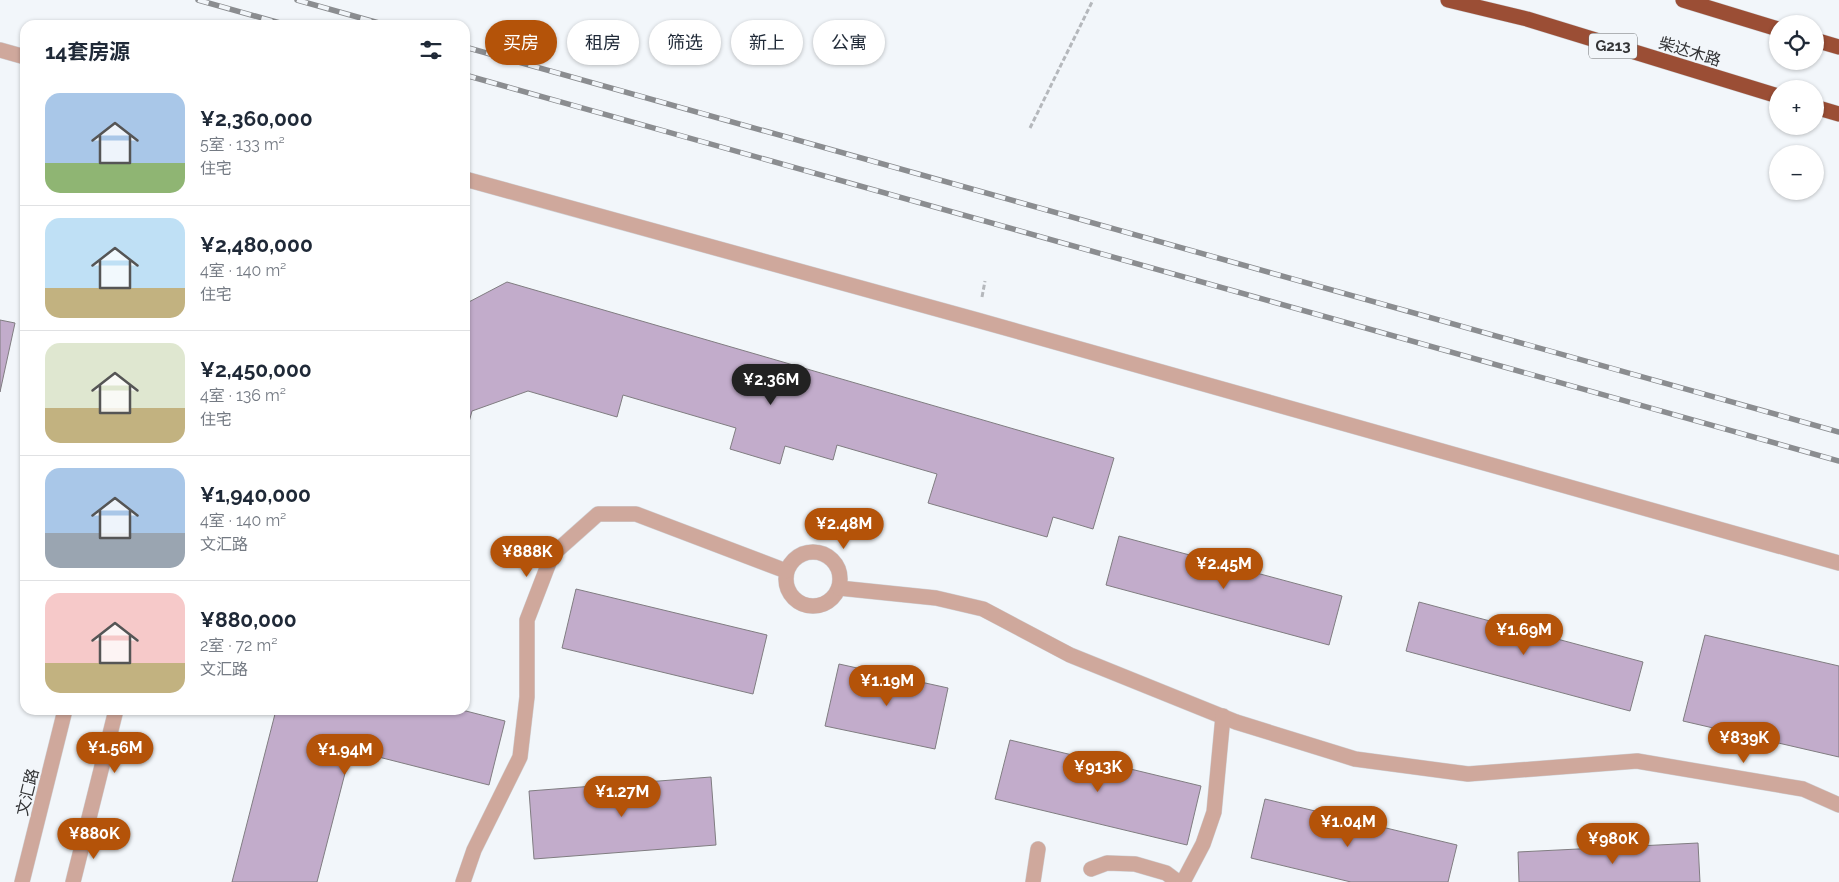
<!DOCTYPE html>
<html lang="zh">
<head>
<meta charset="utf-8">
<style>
  body { margin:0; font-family:Raleway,"Noto Sans SC",sans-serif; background:#f6f6f7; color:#1f2937; height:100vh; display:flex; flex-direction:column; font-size:19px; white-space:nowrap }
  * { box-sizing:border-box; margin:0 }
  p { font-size:16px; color:#747a83 }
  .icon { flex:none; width:28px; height:28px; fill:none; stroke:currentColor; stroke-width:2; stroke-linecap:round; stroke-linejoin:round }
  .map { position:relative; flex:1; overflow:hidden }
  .panel { position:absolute; left:20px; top:20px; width:450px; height:695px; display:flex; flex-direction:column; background:#fff; border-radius:15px; box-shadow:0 1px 4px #0004 }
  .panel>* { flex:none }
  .top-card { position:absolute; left:485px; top:20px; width:475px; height:45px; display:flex; gap:10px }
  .fabs { position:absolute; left:1769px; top:15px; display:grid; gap:10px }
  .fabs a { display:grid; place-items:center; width:55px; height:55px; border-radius:50%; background:#fff; box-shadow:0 1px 4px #0004; font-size:25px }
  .price { position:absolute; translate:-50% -42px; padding:0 11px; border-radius:18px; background:#b45309; color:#fff; font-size:16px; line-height:32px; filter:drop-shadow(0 1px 2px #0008) }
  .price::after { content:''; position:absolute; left:50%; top:30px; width:15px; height:11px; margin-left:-8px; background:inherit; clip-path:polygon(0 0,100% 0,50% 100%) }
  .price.selected { background:#222; color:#fff }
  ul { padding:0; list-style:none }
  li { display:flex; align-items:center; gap:15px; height:125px; padding:0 25px }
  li+li { border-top:1px solid #e0e1e3 }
  li span { display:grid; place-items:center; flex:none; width:140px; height:100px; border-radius:15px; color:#555 }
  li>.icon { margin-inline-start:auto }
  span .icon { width:60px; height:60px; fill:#fffc; stroke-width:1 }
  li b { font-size:21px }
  h2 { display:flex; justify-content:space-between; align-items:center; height:60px; padding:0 25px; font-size:21px }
  .pill { padding:0 18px; border-radius:22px; background:#fff; box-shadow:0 1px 4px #0004; font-size:18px; line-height:45px }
  .pill.selected { background:#b45309; color:#fff }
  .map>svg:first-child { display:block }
</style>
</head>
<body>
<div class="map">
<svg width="1839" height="882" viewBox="0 0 1839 882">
  <rect width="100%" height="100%" fill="#f2f6fa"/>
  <g fill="#c2accb" stroke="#807d81">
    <polygon points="507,282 1114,458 1093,529 1053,517 1047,537 928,503 937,474 837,445 833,460 785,446 780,464 730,449 736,428 623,395 617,417 528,391 472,411 465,437 465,304"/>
    <polygon points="0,320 15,323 0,392"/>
    <polygon points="1119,536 1342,596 1329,645 1106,585"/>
    <polygon points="576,589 767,635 753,694 562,648"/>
    <polygon points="1419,602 1643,662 1630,711 1406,651"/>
    <polygon points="1705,635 1839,666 1839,757 1683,721"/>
    <polygon points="839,664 948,688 935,749 825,726"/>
    <polygon points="276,710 462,710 505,721 489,785 351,750 317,882 232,882"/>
    <polygon points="1010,740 1201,786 1187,845 995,799"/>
    <polygon points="711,777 716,845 534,859 529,791"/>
    <polygon points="1265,799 1457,845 1448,882 1351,882 1251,858"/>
    <polygon points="1698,843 1700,882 1519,882 1518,852"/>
  </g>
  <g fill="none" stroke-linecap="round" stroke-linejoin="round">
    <defs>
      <g id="minor">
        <polyline points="0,50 25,57"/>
        <polyline points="465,179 977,320 1839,563"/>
        <circle cx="813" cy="579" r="27"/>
        <polyline points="839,588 936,598 983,609 1070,655 1236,722 1355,759 1468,774 1637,761 1803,789 1839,805"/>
        <polyline points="1091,869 1107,863 1135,864 1166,873 1178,882"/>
        <polyline points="22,882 65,710"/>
        <polyline points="73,882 116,710"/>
        <polyline points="463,882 474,850 520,757 527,697 527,620 552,555 598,514 636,514 786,571"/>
        <polyline points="1033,882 1038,849"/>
        <polyline points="1183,882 1203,844 1214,812 1223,716"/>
      </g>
      <g id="highway">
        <polyline points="1448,0 1527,19 1778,96"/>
        <polyline points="1683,0 1778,29"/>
        <polyline points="1815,40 1839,47"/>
        <polyline points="1815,107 1839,114"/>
      </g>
    </defs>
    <use href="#minor" stroke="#d0d3d7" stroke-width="16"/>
    <use href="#highway" stroke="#d0d3d7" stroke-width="16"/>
    <g stroke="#b5b8bc" stroke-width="3" stroke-dasharray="5 2.5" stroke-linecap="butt">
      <polyline points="1030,128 1093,0"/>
      <polyline points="982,297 985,281"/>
    </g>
    <use href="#minor" stroke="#cfa89c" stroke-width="15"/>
    <use href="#highway" stroke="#9b4e35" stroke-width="15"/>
    <defs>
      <g id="rail">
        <polyline points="198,0 287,25"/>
        <polyline points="297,0 386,25"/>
        <polyline points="465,47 1839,432"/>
        <polyline points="465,75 1839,461"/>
      </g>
    </defs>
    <use href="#rail" stroke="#8b8d90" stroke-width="5.5"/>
    <use href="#rail" stroke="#f2f6fa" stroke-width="4" stroke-dasharray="11" stroke-linecap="butt"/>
  </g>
  <g text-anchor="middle" stroke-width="4" stroke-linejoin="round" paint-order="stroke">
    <rect fill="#f2f6fa" stroke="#6c6e71" stroke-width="1" x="1589" y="33.5" width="48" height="25" rx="4"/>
    <g font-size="15" font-weight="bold" fill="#333436">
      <text x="1613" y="51">G213</text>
    </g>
    <g font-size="16" fill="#333436" stroke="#f2f6fa">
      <text transform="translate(1690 51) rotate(17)" y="6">柴达木路</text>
      <text transform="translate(27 792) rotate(-76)" y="6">文汇路</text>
    </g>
  </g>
</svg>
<div class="fabs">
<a><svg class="icon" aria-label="locate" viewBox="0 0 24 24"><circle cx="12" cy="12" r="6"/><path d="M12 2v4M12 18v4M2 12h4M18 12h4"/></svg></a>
<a>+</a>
<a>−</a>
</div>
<b class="price selected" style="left:771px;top:406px">¥2.36M</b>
<b class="price" style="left:844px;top:550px">¥2.48M</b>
<b class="price" style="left:527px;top:578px">¥888K</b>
<b class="price" style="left:1224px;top:590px">¥2.45M</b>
<b class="price" style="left:1524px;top:656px">¥1.69M</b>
<b class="price" style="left:887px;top:707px">¥1.19M</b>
<b class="price" style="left:1744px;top:764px">¥839K</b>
<b class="price" style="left:115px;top:774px">¥1.56M</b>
<b class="price" style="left:345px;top:776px">¥1.94M</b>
<b class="price" style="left:1098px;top:793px">¥913K</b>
<b class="price" style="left:622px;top:818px">¥1.27M</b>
<b class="price" style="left:1348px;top:848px">¥1.04M</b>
<b class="price" style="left:94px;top:860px">¥880K</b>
<b class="price" style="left:1613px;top:865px">¥980K</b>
<div class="top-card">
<a class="pill selected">买房</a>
<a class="pill">租房</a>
<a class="pill">筛选</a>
<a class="pill">新上</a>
<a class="pill">公寓</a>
</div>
<section class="panel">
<h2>14套房源<svg class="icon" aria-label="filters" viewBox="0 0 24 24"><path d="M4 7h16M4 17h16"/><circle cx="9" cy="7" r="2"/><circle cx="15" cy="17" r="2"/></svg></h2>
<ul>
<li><span style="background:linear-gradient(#a9c7e8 70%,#8fb573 0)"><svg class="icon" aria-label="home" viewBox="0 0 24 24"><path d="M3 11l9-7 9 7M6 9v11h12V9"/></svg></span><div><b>¥2,360,000</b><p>5室 · 133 m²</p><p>住宅</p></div></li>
<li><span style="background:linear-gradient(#bfe0f5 70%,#c2b280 0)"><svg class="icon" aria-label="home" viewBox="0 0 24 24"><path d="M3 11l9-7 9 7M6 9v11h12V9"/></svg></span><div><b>¥2,480,000</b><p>4室 · 140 m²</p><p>住宅</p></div></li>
<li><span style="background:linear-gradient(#dfe7d0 65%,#c2b280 0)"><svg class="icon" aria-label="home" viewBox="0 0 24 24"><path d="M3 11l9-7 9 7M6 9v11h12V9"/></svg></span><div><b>¥2,450,000</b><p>4室 · 136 m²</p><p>住宅</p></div></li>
<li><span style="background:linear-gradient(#a9c7e8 65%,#9aa5b1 0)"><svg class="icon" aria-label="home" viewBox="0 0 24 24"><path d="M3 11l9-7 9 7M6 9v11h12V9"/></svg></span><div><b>¥1,940,000</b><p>4室 · 140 m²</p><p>文汇路</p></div></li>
<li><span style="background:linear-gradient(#f6c9c9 70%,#c2b280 0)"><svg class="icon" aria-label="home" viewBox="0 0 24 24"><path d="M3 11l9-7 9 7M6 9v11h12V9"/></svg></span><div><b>¥880,000</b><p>2室 · 72 m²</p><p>文汇路</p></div></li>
</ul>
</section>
</div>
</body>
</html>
